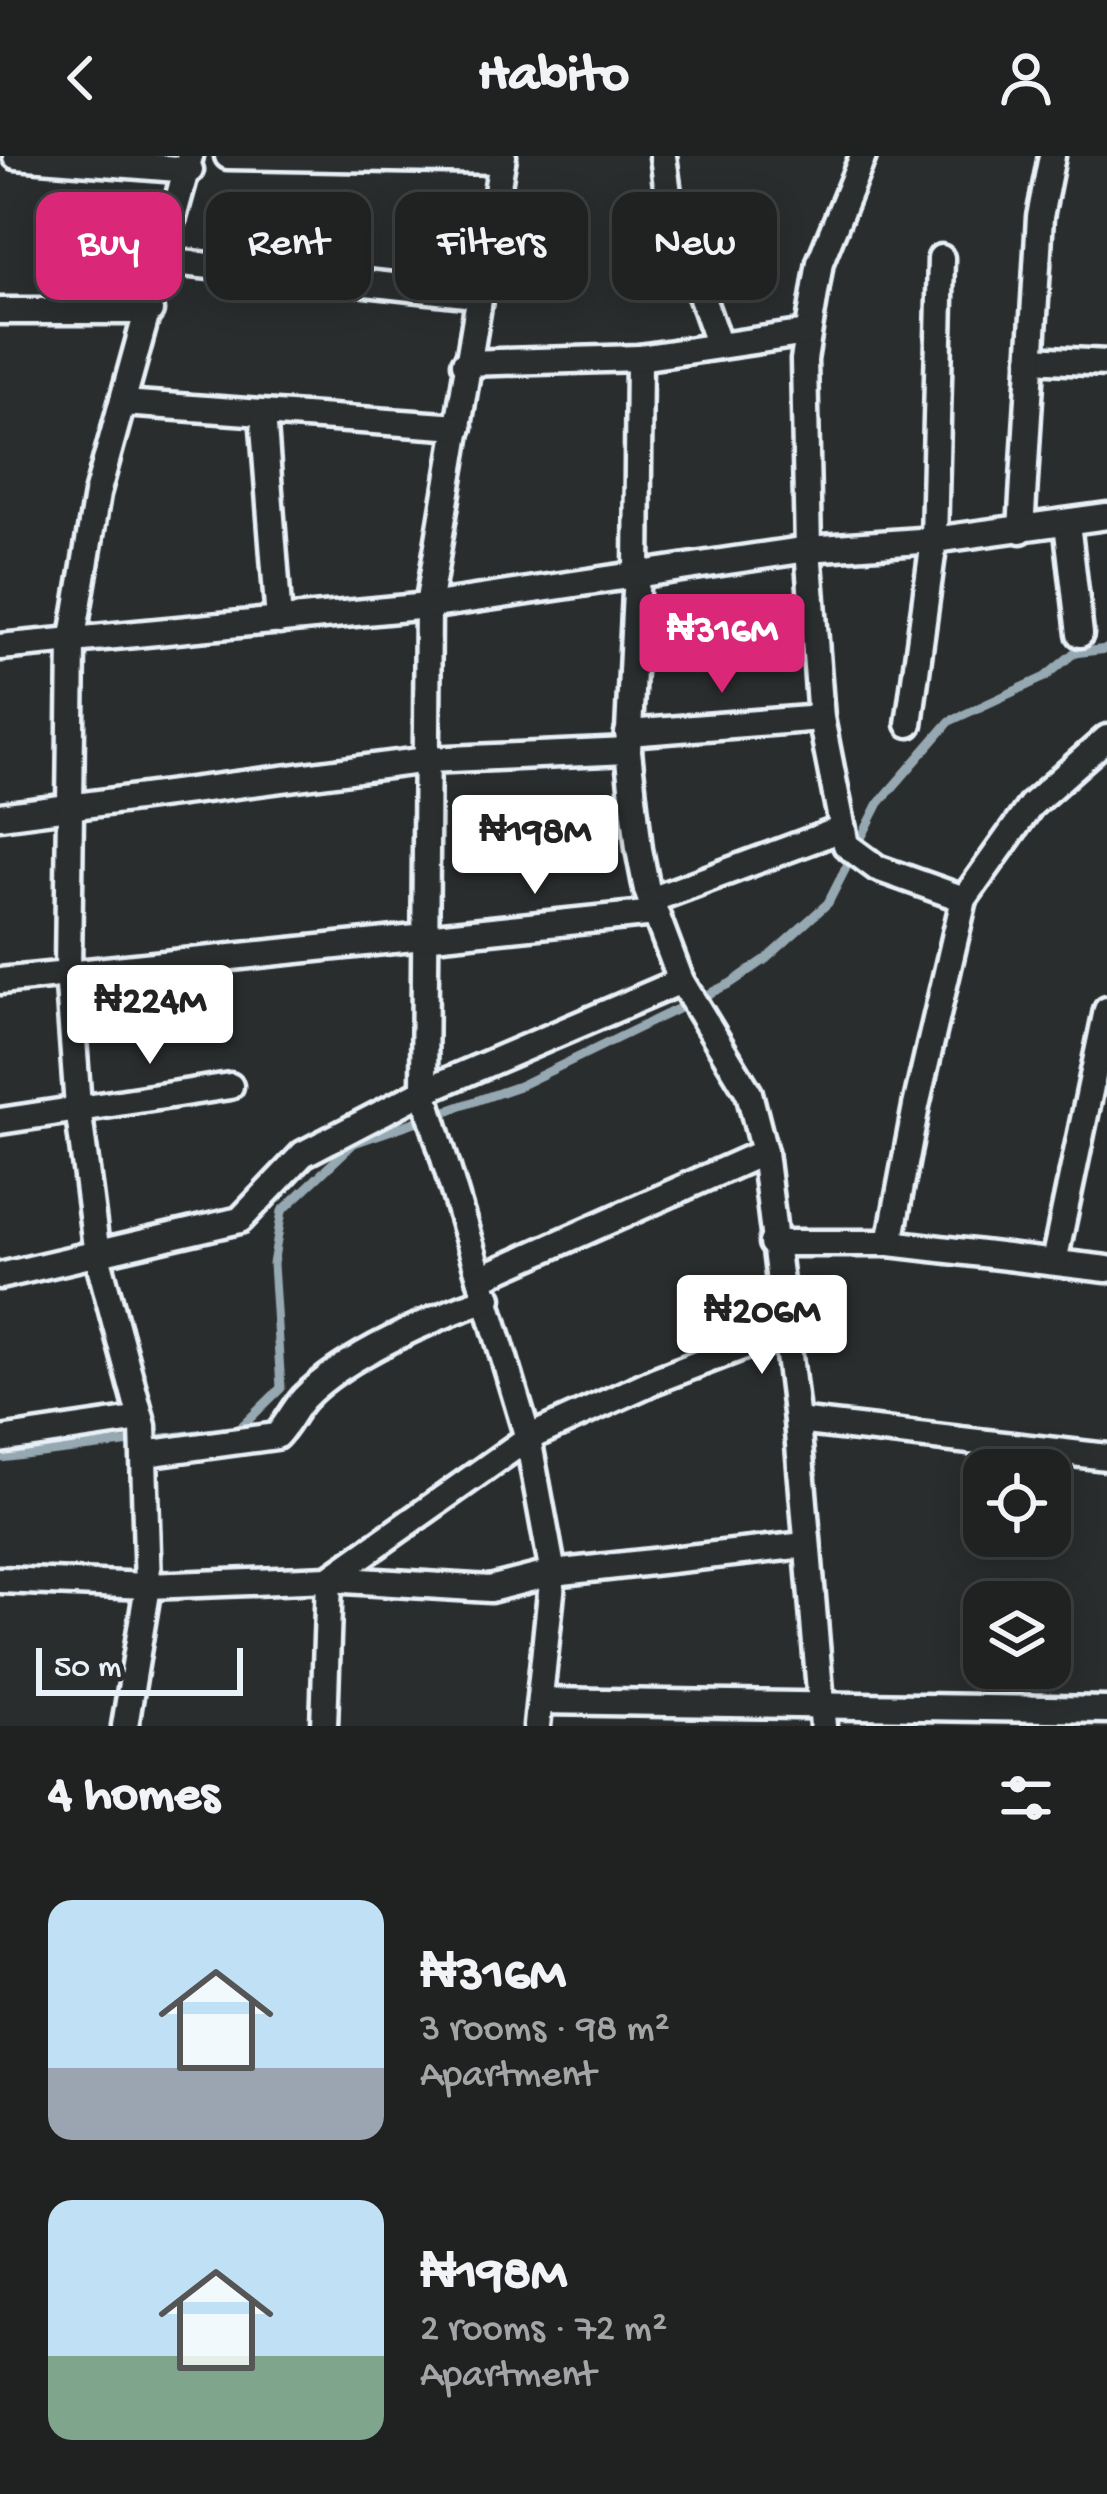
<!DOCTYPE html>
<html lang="en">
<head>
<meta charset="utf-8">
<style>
  body { margin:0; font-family:"Gochi Hand",sans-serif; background:#2d2f2f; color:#f1f3f6; height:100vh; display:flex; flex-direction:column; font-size:45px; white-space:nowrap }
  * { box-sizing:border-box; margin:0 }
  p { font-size:39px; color:#a2a4a5 }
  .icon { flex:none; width:66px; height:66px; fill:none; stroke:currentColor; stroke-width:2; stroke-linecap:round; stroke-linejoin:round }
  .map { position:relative; height:1570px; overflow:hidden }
  .sheet { display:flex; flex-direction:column; background:#202222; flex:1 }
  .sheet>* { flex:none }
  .guide { position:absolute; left:36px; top:36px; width:1035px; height:108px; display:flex; gap:24px }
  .tools { position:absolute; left:963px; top:1293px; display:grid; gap:24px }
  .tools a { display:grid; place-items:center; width:108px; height:108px; border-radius:24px; background:#202222; box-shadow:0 6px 30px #0003,0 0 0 3px #3d3f40; font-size:60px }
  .scale { position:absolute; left:36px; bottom:30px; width:207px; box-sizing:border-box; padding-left:12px; border:6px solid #e8f1f8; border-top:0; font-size:33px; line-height:42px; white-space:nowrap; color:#e8f1f8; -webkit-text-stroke:9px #2a2d2e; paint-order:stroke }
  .price { position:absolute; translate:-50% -102px; padding:0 27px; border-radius:12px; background:#fff; color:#222; font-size:39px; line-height:78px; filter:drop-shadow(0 3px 6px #0008) }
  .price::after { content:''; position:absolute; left:50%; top:72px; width:36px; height:27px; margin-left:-18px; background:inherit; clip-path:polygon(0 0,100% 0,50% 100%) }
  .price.selected { background:#db2777; color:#fff }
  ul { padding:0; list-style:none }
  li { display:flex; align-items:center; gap:36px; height:300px; padding:0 48px }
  li span { display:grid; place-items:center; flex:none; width:336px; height:240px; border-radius:24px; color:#555 }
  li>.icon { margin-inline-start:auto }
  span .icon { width:144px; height:144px; fill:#fffc; stroke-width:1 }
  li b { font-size:51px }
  h2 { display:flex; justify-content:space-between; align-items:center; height:144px; padding:0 48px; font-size:51px }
  .pill { padding:0 42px; border-radius:24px; background:#202222; box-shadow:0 6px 30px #0003,0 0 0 3px #3d3f40; font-size:42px; line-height:108px }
  .pill.selected { background:#db2777; color:#fff }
  header { display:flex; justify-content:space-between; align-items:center; height:156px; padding:0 48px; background:#202222; font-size:54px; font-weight:700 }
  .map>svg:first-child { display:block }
</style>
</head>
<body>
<header><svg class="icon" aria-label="back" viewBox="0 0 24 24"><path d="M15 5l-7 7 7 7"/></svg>Habito<svg class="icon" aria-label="person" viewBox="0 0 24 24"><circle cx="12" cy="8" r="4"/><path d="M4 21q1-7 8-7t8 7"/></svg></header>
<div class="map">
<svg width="1107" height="1570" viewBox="0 0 1107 1570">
  <rect width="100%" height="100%" fill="#2a2d2e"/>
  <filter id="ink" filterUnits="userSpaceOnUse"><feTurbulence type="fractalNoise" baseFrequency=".00833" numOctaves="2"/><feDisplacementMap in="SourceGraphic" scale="24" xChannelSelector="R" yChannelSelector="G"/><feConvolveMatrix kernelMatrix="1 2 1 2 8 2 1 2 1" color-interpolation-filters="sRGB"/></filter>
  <g filter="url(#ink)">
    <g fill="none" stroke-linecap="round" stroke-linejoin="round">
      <polyline stroke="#96a8b1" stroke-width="9" points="0,1302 239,1273 281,1232 273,1108 282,1055 354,987 519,930 731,827 766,803 828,747 879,647 950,565 1045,521 1074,497 1107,493"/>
      <defs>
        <g id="minor">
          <polyline points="16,0 190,14"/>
          <polyline points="228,0 502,5"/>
          <polyline points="503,0 428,450 424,935 528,1282 553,1417 537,1570"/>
          <polyline points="663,0 670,52 719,190"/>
          <polyline points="863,0 820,106 804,204 808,393 821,562 846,689 877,712 964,743"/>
          <polyline points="164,105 475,139"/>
          <polyline points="0,155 150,155"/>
          <polyline points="639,202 637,416 628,595 639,693 647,734 681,825 749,937 764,996 797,1265 823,1570"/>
          <polyline points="1031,203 1107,207"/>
          <polyline points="465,207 639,202 807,177"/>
          <polyline points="123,247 459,271"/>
          <polyline points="263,258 279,465"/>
          <polyline points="1067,367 1080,478"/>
          <polyline points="1021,374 1040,61 1052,0"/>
          <polyline points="0,491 428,450 808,393 934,384 1107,360"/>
          <polyline points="909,568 934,384 941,102"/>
          <polyline points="628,577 821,562"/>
          <polyline points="0,660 427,604 628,595"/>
          <polyline points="651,744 839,674"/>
          <polyline points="0,825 655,757"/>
          <polyline points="0,965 230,930"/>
          <polyline points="772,1087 890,1087 1107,1113"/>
          <polyline points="890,1087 916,950 964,743 1031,649 1107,582"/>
          <polyline points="1054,1106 1107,854"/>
          <polyline points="0,1120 240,1064 303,998 424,935 681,825"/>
          <polyline points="483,1121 764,996"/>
          <polyline points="797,1265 1107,1301"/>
          <polyline points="0,1284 141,1263"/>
          <path d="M145,1298l131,-18c11,-11 17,-26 28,-38 41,-43 129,-80 185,-100"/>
          <polyline points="329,1423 528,1282 656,1224 786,1174"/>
          <polyline points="0,1424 148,1430 329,1423 490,1433 553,1417 805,1389"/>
          <polyline points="542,1545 1107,1554"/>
          <polyline points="125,1570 148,1430 143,1270 97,1099 78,951 68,816 72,487 97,338 190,0"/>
          <polyline points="324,1570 329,1423"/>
        </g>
      </defs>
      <use href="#minor" stroke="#e8f1f8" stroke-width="33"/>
      <use href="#minor" stroke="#2a2d2e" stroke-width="24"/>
    </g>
  </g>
</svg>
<div class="tools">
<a><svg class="icon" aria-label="locate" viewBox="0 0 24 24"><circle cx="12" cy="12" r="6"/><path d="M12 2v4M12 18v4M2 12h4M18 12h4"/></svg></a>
<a><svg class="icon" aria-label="layers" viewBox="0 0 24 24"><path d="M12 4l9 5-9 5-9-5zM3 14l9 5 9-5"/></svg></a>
</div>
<div class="scale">50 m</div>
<b class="price selected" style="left:722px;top:540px">₦316M</b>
<b class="price" style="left:535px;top:741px">₦198M</b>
<b class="price" style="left:150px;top:911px">₦224M</b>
<b class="price" style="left:762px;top:1221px">₦206M</b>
<div class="guide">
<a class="pill selected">Buy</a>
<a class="pill">Rent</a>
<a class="pill">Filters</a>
<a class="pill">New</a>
</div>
</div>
<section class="sheet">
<h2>4 homes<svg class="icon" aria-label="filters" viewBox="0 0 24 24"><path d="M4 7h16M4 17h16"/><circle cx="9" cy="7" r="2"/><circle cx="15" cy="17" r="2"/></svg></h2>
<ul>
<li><span style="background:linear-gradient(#bfe0f5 70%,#9aa5b1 0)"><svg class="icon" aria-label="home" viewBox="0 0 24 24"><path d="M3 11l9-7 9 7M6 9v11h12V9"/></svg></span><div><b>₦316M</b><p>3 rooms · 98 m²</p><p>Apartment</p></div></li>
<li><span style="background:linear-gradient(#bfe0f5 65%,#7fa58c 0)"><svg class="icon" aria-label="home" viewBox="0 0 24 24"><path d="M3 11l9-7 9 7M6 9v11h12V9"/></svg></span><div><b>₦198M</b><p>2 rooms · 72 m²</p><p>Apartment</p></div></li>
</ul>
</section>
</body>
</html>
